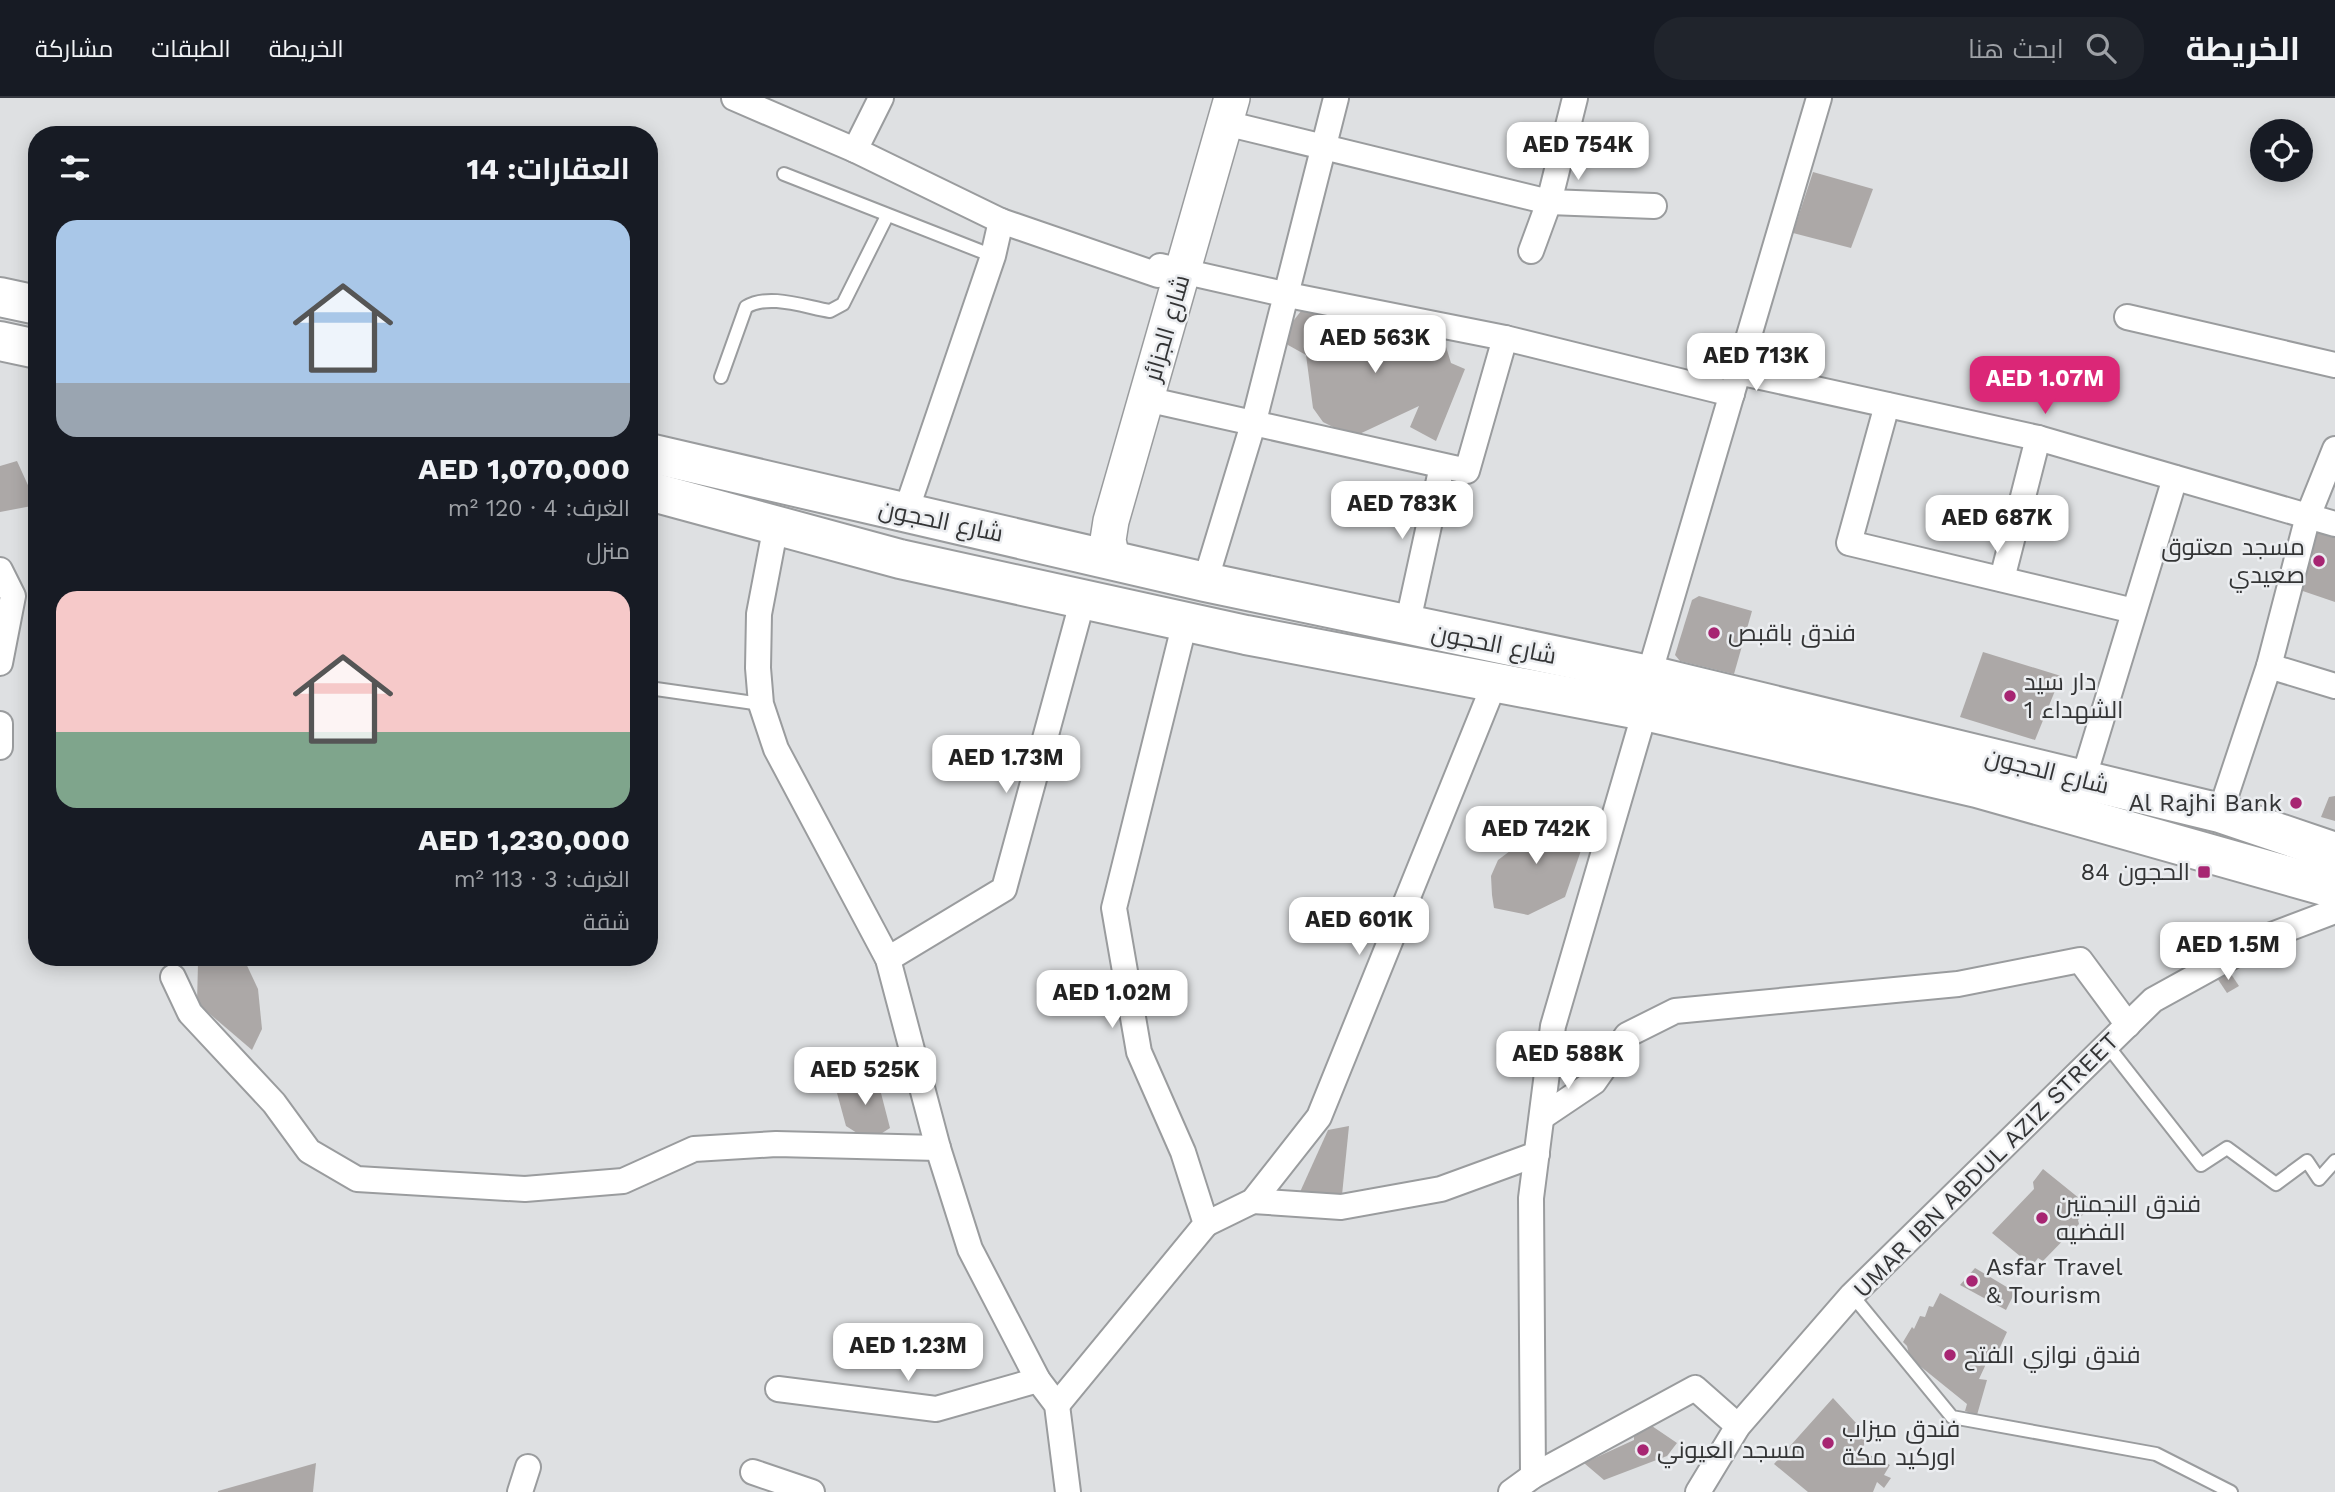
<!DOCTYPE html>
<html lang="ar">
<head>
<meta charset="utf-8">
<style>
  body { margin:0; font-family:"Work Sans",Cairo,sans-serif; background:#20242c; color:#f1f3f6; direction:rtl; height:100vh; display:flex; flex-direction:column; font-size:26px; white-space:nowrap }
  * { box-sizing:border-box; margin:0 }
  p { font-size:23px; color:#9ea1a6 }
  .icon { flex:none; width:38px; height:38px; fill:none; stroke:currentColor; stroke-width:2; stroke-linecap:round; stroke-linejoin:round }
  .map { position:relative; flex:1; overflow:hidden; direction:ltr }
  .panel { position:absolute; left:28px; top:28px; width:630px; height:840px; display:flex; flex-direction:column; background:#171b24; border-radius:28px; box-shadow:0 4px 18px #0003; direction:rtl }
  .panel>* { flex:none }
  .controls { position:absolute; left:2250px; top:21px; display:grid; gap:14px }
  .controls a { display:grid; place-items:center; width:63px; height:63px; border-radius:50%; background:#171b24; box-shadow:0 4px 18px #0003; font-size:35px }
  .price { position:absolute; translate:-50% -60px; padding:0 16px; border-radius:14px; background:#fff; color:#222; font-size:23px; line-height:46px; filter:drop-shadow(0 2px 4px #0008) }
  .price::after { content:''; position:absolute; left:50%; top:42px; width:21px; height:16px; margin-left:-10px; background:inherit; clip-path:polygon(0 0,100% 0,50% 100%) }
  .price.selected { background:#db2777; color:#fff }
  ul { padding:0; list-style:none }
  li { display:grid; align-content:center; gap:14px; height:371px; padding:0 28px }
  li span { display:grid; place-items:center; height:217px; border-radius:21px; color:#555 }
  li>.icon { margin-inline-start:auto }
  span .icon { width:126px; height:126px; fill:#fffc; stroke-width:1 }
  li b { font-size:30px }
  h2 { display:flex; justify-content:space-between; align-items:center; height:84px; padding:0 28px; font-size:30px }
  header { display:flex; align-items:center; gap:42px; box-sizing:border-box; height:98px; padding:0 35px; background:#171b24; border-bottom:2px solid #363941 }
  header strong { font-size:33px }
  nav { display:flex; gap:38px; margin-inline-start:auto; font-size:24px }
  .search { width:490px; height:63px; background:#20242c; display:flex; align-items:center; gap:18px; box-sizing:border-box; padding:0 24px; border-radius:28px; color:#9ea1a6; font-size:26px }
  .map>svg:first-child { display:block }
</style>
</head>
<body>
<header>
<strong>الخريطة</strong>
<div class="search"><svg class="icon" aria-label="search" viewBox="0 0 24 24"><circle cx="10" cy="10" r="6"/><path d="M15 15l6 6"/></svg>ابحث هنا</div>
<nav><a>الخريطة</a><a>الطبقات</a><a>مشاركة</a></nav>
</header>
<div class="map">
<svg width="2335" height="1394" viewBox="0 0 2335 1394">
  <rect width="100%" height="100%" fill="#dee0e2"/>
  <g fill="#aca8a7">
    <polygon points="1813,74 1873,91 1851,150 1793,135"/>
    <polygon points="1301,213 1317,216 1330,224 1337,237 1369,225 1375,233 1392,226 1425,239 1443,239 1451,265 1465,271 1436,343 1410,329 1419,308 1353,339 1323,324 1313,310 1306,257 1288,247 1287,231"/>
    <polygon points="17,363 37,407 0,414 0,368"/>
    <polygon points="2315,430 2335,437 2335,504 2294,490"/>
    <polygon points="1699,498 1752,513 1734,576 1680,563 1675,557 1692,502"/>
    <polygon points="1983,554 2061,578 2035,642 1960,619"/>
    <polygon points="2335,698 2335,723 2321,719 2329,699"/>
    <polygon points="1517,716 1587,735 1565,799 1528,817 1494,810 1492,797 1491,778 1498,762 1510,753 1528,748 1507,742"/>
    <polygon points="213,859 243,859 258,891 262,931 252,952 197,905 198,865"/>
    <polygon points="2229,873 2239,888 2227,895 2217,880"/>
    <polygon points="874,968 890,1030 879,1037 857,1035 846,1028 837,995 867,985 864,969"/>
    <polygon points="1349,1028 1342,1097 1300,1094 1328,1032"/>
    <polygon points="2043,1071 2090,1109 2078,1122 2079,1126 2043,1163 2038,1160 2032,1168 1992,1135 2034,1091 2033,1084"/>
    <polygon points="1975,1170 2015,1194 2006,1212 1960,1187"/>
    <polygon points="1940,1195 2007,1234 1996,1258 1991,1255 1979,1281 1987,1282 1977,1317 1965,1313 1967,1306 1910,1260 1907,1248 1903,1244 1912,1229 1914,1231 1920,1218 1925,1219 1929,1208 1933,1209"/>
    <polygon points="1833,1300 1868,1338 1861,1353 1890,1367 1884,1377 1891,1380 1884,1390 1877,1384 1873,1394 1808,1394 1774,1366"/>
    <polygon points="1649,1326 1677,1345 1667,1358 1604,1382 1584,1365 1634,1342 1634,1333"/>
    <polygon points="316,1365 313,1394 218,1394 218,1393"/>
  </g>
  <g fill="none" stroke-linecap="round" stroke-linejoin="round">
    <defs>
      <g id="lane">
        <polyline points="784,76 993,158"/>
        <path d="M721,279l25,-70c23,-14 59,0 84,4l13,-7 44,-88"/>
        <polyline points="649,590 761,606"/>
        <polyline points="2107,947 2201,1067 2227,1050 2276,1086 2307,1063 2319,1081 2335,1063"/>
        <polyline points="1852,1197 1952,1319 2156,1356 2231,1394"/>
      </g>
      <g id="street">
        <polyline points="734,0 855,52 1001,123 1158,177"/>
        <polyline points="1225,25 1549,104 1654,108"/>
        <polyline points="855,52 881,0"/>
        <polyline points="1531,153 1549,104 1575,0"/>
        <polyline points="1160,168 1288,197 1505,240 1732,296"/>
        <polyline points="2127,219 2335,267"/>
        <polyline points="1738,274 2038,340 2335,426"/>
        <polyline points="1146,301 1467,373 1505,240"/>
        <polyline points="1887,307 1849,445 2134,513"/>
        <polyline points="905,416 993,158 1001,123"/>
        <polyline points="776,427 759,516 758,570 761,606 776,651 888,861 938,1050 970,1151 1038,1282 1057,1307 1068,1394"/>
        <polyline points="0,472 13,498 0,565"/>
        <polyline points="2002,481 2038,340"/>
        <polyline points="1205,484 1254,323 1336,0"/>
        <polyline points="1407,528 1442,368"/>
        <polyline points="2269,568 2335,588"/>
        <polyline points="1649,577 1819,0"/>
        <polyline points="0,626 0,649"/>
        <polyline points="2083,682 2175,380"/>
        <polyline points="2220,715 2269,568 2308,418 2335,351"/>
        <polyline points="888,861 1004,791 1083,501"/>
        <polyline points="173,879 190,915 274,1005 309,1053 357,1081 525,1091 623,1083 694,1051 776,1046 938,1050"/>
        <polyline points="1542,1019 1594,984 1627,937 1675,913 1958,886 2080,862 2128,927"/>
        <polyline points="1253,1103 1341,1109 1441,1091 1537,1056"/>
        <polyline points="1206,1126 1253,1103 1319,1019 1495,584"/>
        <polyline points="778,1291 936,1311 1038,1282"/>
        <polyline points="1057,1307 1206,1126 1183,1054 1139,954 1114,810 1185,524"/>
        <polyline points="753,1374 812,1394"/>
        <polyline points="1533,1378 1531,1100 1553,928 1645,613"/>
        <polyline points="520,1394 528,1369"/>
        <polyline points="1511,1394 1533,1378 1695,1290 1738,1328"/>
        <polyline points="1698,1394 1738,1328 1852,1197 2153,902 2269,838 2335,813"/>
      </g>
      <polyline id="secondary" points="1112,461 1108,442 1111,423 1232,0"/>
      <g id="primary">
        <polyline points="0,199 37,207"/>
        <polyline points="0,243 37,251"/>
        <polyline points="649,355 1205,484 1649,577 2220,715 2335,754"/>
        <polyline points="649,393 900,461 1246,537 1645,613 1977,690 2335,791"/>
      </g>
    </defs>
    <use href="#lane" stroke="#9a9c9e" stroke-width="16"/>
    <use href="#street" stroke="#9a9c9e" stroke-width="28"/>
    <use href="#secondary" stroke="#9a9c9e" stroke-width="38"/>
    <use href="#primary" stroke="#9a9c9e" stroke-width="42"/>
    <use href="#lane" stroke="#fff" stroke-width="12"/>
    <use href="#street" stroke="#fff" stroke-width="24"/>
    <use href="#secondary" stroke="#fff" stroke-width="35"/>
    <use href="#primary" stroke="#fff" stroke-width="38"/>
  </g>
  <g fill="#a72572" stroke="#ebedf0" stroke-width="2.5">
    <circle cx="2319" cy="463" r="7"/>
    <circle cx="1714" cy="535" r="7"/>
    <circle cx="2010" cy="598" r="7"/>
    <circle cx="2296" cy="705" r="7"/>
    <rect x="2197" y="767" width="14" height="14" rx="3.5"/>
    <circle cx="2042" cy="1120" r="7"/>
    <circle cx="1972" cy="1183" r="7"/>
    <circle cx="1950" cy="1257" r="7"/>
    <circle cx="1828" cy="1345" r="7"/>
    <circle cx="1643" cy="1352" r="7"/>
  </g>
  <g text-anchor="middle" stroke-width="5" stroke-linejoin="round" paint-order="stroke">
    <g font-size="24" fill="#333435" stroke="#ebedf0">
      <text transform="translate(1167 230) rotate(-74)" y="8">شارع الجزائر</text>
      <text transform="translate(941 423) rotate(12)" y="8">شارع الحجون</text>
      <text transform="translate(1494 546) rotate(11)" y="8">شارع الحجون</text>
      <text transform="translate(2047 673) rotate(14)" y="8">شارع الحجون</text>
      <text transform="translate(1986 1067) rotate(-45)" y="8">UMAR IBN ABDUL AZIZ STREET</text>
    </g>
    <g font-size="24" fill="#333435" stroke="#ebedf0" text-anchor="start">
      <text x="2305" y="457" text-anchor="end">مسجد معتوق<tspan x="2305" dy="28">صعيدي</tspan></text>
      <text x="1728" y="543">فندق باقبص</text>
      <text x="2024" y="592">دار سيد<tspan x="2024" dy="28">الشهداء 1</tspan></text>
      <text x="2282" y="713" text-anchor="end">Al Rajhi Bank</text>
      <text x="2190" y="782" text-anchor="end">الحجون 84</text>
      <text x="2056" y="1114">فندق النجمتين<tspan x="2056" dy="28">الفضيه</tspan></text>
      <text x="1986" y="1177">Asfar Travel<tspan x="1986" dy="28">&amp; Tourism</tspan></text>
      <text x="1964" y="1265">فندق نوازي الفتح</text>
      <text x="1842" y="1339">فندق ميزاب<tspan x="1842" dy="28">اوركيد مكة</tspan></text>
      <text x="1657" y="1360">مسجد العيوني</text>
    </g>
  </g>
</svg>
<div class="controls">
<a><svg class="icon" aria-label="locate" viewBox="0 0 24 24"><circle cx="12" cy="12" r="6"/><path d="M12 2v4M12 18v4M2 12h4M18 12h4"/></svg></a>
</div>
<b class="price" style="left:1578px;top:84px">AED 754K</b>
<b class="price" style="left:1375px;top:277px">AED 563K</b>
<b class="price" style="left:1756px;top:295px">AED 713K</b>
<b class="price selected" style="left:2045px;top:318px">AED 1.07M</b>
<b class="price" style="left:1402px;top:443px">AED 783K</b>
<b class="price" style="left:1997px;top:457px">AED 687K</b>
<b class="price" style="left:1006px;top:697px">AED 1.73M</b>
<b class="price" style="left:1536px;top:768px">AED 742K</b>
<b class="price" style="left:1359px;top:859px">AED 601K</b>
<b class="price" style="left:2228px;top:884px">AED 1.5M</b>
<b class="price" style="left:1112px;top:932px">AED 1.02M</b>
<b class="price" style="left:1568px;top:993px">AED 588K</b>
<b class="price" style="left:865px;top:1009px">AED 525K</b>
<b class="price" style="left:908px;top:1285px">AED 1.23M</b>
<section class="panel">
<h2>العقارات: 14<svg class="icon" aria-label="filters" viewBox="0 0 24 24"><path d="M4 7h16M4 17h16"/><circle cx="9" cy="7" r="2"/><circle cx="15" cy="17" r="2"/></svg></h2>
<ul>
<li><span style="background:linear-gradient(#a9c7e8 75%,#9aa5b1 0)"><svg class="icon" aria-label="home" viewBox="0 0 24 24"><path d="M3 11l9-7 9 7M6 9v11h12V9"/></svg></span><div><b>AED 1,070,000</b><p>الغرف: 4 · 120 m²</p><p>منزل</p></div></li>
<li><span style="background:linear-gradient(#f6c9c9 65%,#7fa58c 0)"><svg class="icon" aria-label="home" viewBox="0 0 24 24"><path d="M3 11l9-7 9 7M6 9v11h12V9"/></svg></span><div><b>AED 1,230,000</b><p>الغرف: 3 · 113 m²</p><p>شقة</p></div></li>
</ul>
</section>
</div>
</body>
</html>
